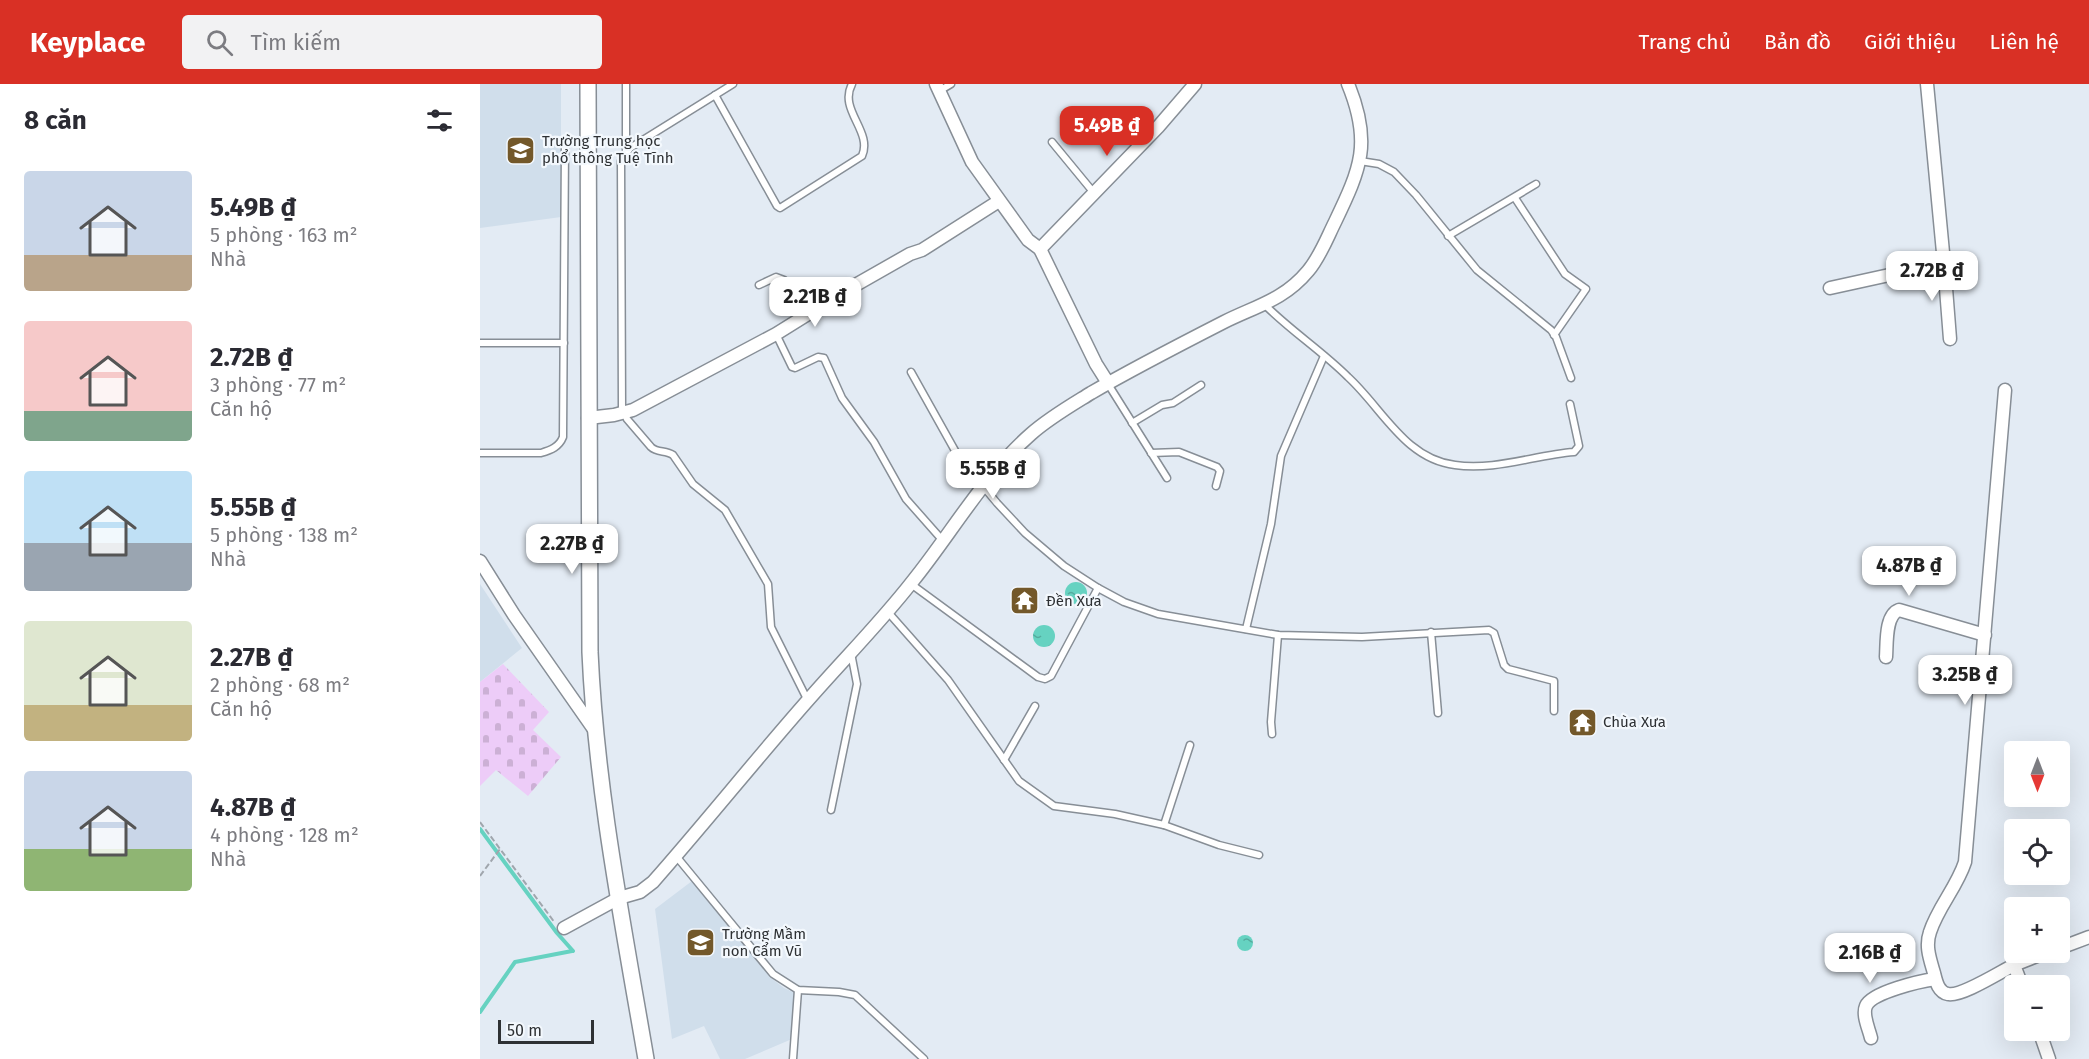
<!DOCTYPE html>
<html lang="vi">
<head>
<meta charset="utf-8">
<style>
  body { margin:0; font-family:"Fira Sans",sans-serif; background:#f2f2f3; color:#2b2b33; height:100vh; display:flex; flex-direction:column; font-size:22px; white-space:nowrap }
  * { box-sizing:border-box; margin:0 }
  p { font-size:20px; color:#7c7c81 }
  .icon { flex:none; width:33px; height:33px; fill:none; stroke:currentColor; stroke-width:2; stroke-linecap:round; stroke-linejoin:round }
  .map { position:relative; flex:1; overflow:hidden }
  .drawer { display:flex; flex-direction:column; background:#fff; width:480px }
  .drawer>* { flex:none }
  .needle { width:39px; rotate:180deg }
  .tools { position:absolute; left:1524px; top:657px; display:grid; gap:12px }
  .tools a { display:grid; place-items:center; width:66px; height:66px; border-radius:6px; background:#fff; box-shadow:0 6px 24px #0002; font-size:30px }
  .scale { position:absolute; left:18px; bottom:15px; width:96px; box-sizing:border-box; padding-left:6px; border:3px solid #2e3134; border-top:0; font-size:16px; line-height:21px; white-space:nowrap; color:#2e3134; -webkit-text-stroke:4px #f3f8fd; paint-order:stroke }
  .price { position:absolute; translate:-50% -51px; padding:0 14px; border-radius:12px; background:#fff; color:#222; font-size:20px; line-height:39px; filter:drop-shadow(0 2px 3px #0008) }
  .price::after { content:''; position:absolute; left:50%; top:36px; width:18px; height:14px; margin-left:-9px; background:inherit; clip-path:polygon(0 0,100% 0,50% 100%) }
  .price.active { background:#d93025; color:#fff }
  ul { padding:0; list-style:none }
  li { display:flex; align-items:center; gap:18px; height:150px; padding:0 24px }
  li span { display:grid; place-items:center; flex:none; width:168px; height:120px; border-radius:6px; color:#555 }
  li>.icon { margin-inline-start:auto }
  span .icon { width:72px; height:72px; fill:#fffc; stroke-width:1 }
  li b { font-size:26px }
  h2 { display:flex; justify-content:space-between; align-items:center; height:72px; padding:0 24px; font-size:26px }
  header { display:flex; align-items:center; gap:36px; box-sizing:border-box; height:84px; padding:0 30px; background:#d93025; color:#fff }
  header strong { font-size:28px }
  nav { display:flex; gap:33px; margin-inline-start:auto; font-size:21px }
  .search { width:420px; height:54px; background:#f2f2f3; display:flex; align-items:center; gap:15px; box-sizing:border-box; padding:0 21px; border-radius:6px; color:#7c7c81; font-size:22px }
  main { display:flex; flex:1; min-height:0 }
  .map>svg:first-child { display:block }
</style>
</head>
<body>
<header>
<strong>Keyplace</strong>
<div class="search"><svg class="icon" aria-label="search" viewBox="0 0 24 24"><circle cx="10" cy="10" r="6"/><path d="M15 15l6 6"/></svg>Tìm kiếm</div>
<nav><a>Trang chủ</a><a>Bản đồ</a><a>Giới thiệu</a><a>Liên hệ</a></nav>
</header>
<main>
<section class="drawer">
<h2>8 căn<svg class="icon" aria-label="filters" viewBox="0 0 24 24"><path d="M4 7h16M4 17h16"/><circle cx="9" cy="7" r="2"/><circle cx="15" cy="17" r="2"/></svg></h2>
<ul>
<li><span style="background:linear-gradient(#c9d6e8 70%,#b9a48a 0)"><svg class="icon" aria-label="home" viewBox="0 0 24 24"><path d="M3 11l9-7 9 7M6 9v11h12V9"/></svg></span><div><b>5.49B ₫</b><p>5 phòng · 163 m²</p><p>Nhà</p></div></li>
<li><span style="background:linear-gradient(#f6c9c9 75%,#7fa58c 0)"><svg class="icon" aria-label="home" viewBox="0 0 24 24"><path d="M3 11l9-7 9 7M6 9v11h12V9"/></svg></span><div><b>2.72B ₫</b><p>3 phòng · 77 m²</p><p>Căn hộ</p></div></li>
<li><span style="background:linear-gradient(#bfe0f5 60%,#9aa5b1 0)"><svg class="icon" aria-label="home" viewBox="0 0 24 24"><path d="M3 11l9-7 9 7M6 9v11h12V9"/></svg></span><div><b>5.55B ₫</b><p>5 phòng · 138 m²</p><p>Nhà</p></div></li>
<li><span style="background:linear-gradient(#dfe7d0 70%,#c2b280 0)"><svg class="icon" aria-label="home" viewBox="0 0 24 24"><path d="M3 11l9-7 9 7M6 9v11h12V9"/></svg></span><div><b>2.27B ₫</b><p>2 phòng · 68 m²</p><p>Căn hộ</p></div></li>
<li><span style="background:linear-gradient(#c9d6e8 65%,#8fb573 0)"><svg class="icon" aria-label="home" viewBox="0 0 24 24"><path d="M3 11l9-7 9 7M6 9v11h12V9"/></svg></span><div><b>4.87B ₫</b><p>4 phòng · 128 m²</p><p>Nhà</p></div></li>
</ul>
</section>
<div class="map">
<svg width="1609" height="975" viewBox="0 0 1609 975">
  <defs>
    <pattern id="cemetery-stones" width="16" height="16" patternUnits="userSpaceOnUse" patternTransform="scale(1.5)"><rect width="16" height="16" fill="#edccf8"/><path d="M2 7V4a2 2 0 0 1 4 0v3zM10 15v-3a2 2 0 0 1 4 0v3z" fill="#ccb0d5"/></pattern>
    <pattern id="water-ripples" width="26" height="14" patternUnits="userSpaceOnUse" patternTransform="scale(1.5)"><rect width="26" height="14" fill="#66d2c1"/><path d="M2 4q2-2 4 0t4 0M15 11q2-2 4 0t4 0" fill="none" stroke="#54ab9e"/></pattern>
  </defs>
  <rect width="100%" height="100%" fill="#e3ebf4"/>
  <g fill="#d0deeb">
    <polygon points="0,0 81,0 81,133 0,144"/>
    <polygon points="0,500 42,564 0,598"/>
    <polygon points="212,797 291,894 304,904 315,909 312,955 265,975 240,975 224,942 192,955 175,825"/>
  </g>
  <polygon fill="url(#cemetery-stones)" points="23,580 69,628 53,646 81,673 48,712 16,686 0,702 0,598"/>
  <g fill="url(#water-ripples)">
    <circle cx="596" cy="509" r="11"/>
    <circle cx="564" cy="552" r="11"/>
    <circle cx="765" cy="859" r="8"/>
  </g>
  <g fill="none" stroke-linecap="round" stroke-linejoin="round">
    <g stroke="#66d2c1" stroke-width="4">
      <polyline points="0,745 77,849 93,867"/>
      <polyline points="0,928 35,878 92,867"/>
    </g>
    <defs>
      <g id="service">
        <path d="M253,0l-103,64 -9,13 1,246 5,12 24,28c6,6 15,3 22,8l20,29 32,26 43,74 3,43 37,74"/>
        <polyline points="459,7 471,0"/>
        <path d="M235,11l62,111 3,2 82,-52c11,-25 -24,-46 -10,-72"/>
        <polyline points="572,58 614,109"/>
        <polyline points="146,68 146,0"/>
        <polyline points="880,77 899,80 914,88 936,111 997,186 1071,246 1076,253 1091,294"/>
        <polyline points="1035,114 1085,190 1106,205 1074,251"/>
        <polyline points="968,152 1056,100"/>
        <polyline points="279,201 296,193 304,196 324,232"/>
        <path d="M785,221c26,26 57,46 83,72 34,31 57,82 107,88 39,6 80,-10 119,-13l5,-6 -9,-42"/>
        <polyline points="296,250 312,283 315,284 338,273 344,274 362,314 394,358 426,415 464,458"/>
        <polyline points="0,259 84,259"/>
        <polyline points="431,288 478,372 517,419 545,449 584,482 618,504 644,518 678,530 798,551 882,553 1009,546 1014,549 1024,581 1028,585 1074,597 1074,627"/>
        <polyline points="628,300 687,394"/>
        <polyline points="652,339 682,321 693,319 721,301"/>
        <path d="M0,369h61c10,-3 18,-6 22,-16l2,-292 3,-4h20"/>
        <polyline points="671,369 699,368 737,383 740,387 736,402"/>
        <polyline points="431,500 558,593 565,595 571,592 618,504"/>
        <polyline points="407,527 468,596 539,697 574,722 635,730 684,741 739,761 779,771"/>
        <polyline points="766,545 791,440 801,372 844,272"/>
        <polyline points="951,548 958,629"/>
        <polyline points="792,650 791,638 798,551"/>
        <polyline points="524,676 555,622"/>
        <polyline points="351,726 377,600 371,569"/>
        <polyline points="684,741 710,661"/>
        <polyline points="196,772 293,890 318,906 359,908 375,911 444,975"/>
        <polyline points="313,975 318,906"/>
      </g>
      <g id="minor">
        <polyline points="456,0 492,78 548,156 560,165 616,280 628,299"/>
        <polyline points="560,165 678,43 715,0"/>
        <polyline points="1464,179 1470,255"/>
        <polyline points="1350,204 1464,179 1447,0"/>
        <path d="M1525,306l-40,472c-8,25 -27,45 -35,70 -5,14 0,27 4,41 2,8 4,19 14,21 13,3 52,-22 66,-29"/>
        <polyline points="108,334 134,331 153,326 296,250 365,207 430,170 442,166 519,117"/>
        <polyline points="0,477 34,531 113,644"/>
        <path d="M1406,573c1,-14 -1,-42 13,-47l86,25"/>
        <path d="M84,844l55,-30 21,-6 13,-10c53,-60 103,-123 156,-183 34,-39 71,-76 103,-117 39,-48 72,-107 119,-148 18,-16 39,-28 60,-41 43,-25 88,-48 133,-71 32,-16 60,-22 84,-51 12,-14 19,-33 27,-49 26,-54 37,-80 13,-138"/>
        <polyline points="1580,864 1609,853"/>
        <polyline points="1542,902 1534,881 1567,868"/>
        <polyline points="1559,946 1569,975"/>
        <path d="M1391,954c-2,-9 -9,-23 -5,-32 6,-14 55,-25 69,-27"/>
      </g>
      <path id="tertiary" d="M108,0l2,568c6,137 33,272 56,407"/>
    </defs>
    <use href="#service" stroke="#878e96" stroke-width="9"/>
    <use href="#minor" stroke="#878e96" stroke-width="15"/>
    <use href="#tertiary" stroke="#878e96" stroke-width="18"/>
    <g stroke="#a0a6ad" stroke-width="2" stroke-dasharray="6 3" stroke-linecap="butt">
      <polyline points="0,738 75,839"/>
      <polyline points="0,792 20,765"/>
    </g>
    <use href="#service" stroke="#fff" stroke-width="6"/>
    <use href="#minor" stroke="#fff" stroke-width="12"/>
    <use href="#tertiary" stroke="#fff" stroke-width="15"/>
  </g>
  <defs>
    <symbol id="school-square" viewBox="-11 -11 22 22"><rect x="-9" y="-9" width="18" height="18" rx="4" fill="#73582a" stroke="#f3f8fd"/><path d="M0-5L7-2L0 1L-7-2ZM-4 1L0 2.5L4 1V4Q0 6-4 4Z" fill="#fff"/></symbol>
    <symbol id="temple-square" viewBox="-11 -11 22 22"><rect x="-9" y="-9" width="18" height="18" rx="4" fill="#73582a" stroke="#f3f8fd"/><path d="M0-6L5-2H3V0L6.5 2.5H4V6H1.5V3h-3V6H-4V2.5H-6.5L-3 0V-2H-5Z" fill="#fff"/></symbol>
  </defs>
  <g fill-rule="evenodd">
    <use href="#school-square" x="24" y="50" width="33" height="33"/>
    <use href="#temple-square" x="528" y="500" width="33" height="33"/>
    <use href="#temple-square" x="1086" y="622" width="33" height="33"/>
    <use href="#school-square" x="204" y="842" width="33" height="33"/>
  </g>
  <g text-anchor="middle" stroke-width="4.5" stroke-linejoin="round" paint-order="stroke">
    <g font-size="15" fill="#2e3134" stroke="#f3f8fd" text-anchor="start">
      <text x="62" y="62">Trường Trung học<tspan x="62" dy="17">phổ thông Tuệ Tĩnh</tspan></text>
      <text x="566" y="522">Đền Xưa</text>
      <text x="1123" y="643">Chùa Xưa</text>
      <text x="242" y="855">Trường Mầm<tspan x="242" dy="17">non Cẩm Vũ</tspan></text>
    </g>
  </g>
</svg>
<div class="tools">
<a><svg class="needle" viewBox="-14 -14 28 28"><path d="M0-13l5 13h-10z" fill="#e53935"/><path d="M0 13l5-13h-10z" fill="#7c7c81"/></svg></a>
<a><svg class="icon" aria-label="locate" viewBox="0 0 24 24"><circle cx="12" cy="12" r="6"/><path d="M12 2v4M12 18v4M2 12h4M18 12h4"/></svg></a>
<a>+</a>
<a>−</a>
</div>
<div class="scale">50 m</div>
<b class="price active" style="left:627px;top:73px">5.49B ₫</b>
<b class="price" style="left:1452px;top:218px">2.72B ₫</b>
<b class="price" style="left:335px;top:244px">2.21B ₫</b>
<b class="price" style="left:513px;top:416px">5.55B ₫</b>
<b class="price" style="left:92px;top:491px">2.27B ₫</b>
<b class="price" style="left:1429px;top:513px">4.87B ₫</b>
<b class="price" style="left:1485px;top:622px">3.25B ₫</b>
<b class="price" style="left:1390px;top:900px">2.16B ₫</b>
</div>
</main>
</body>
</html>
